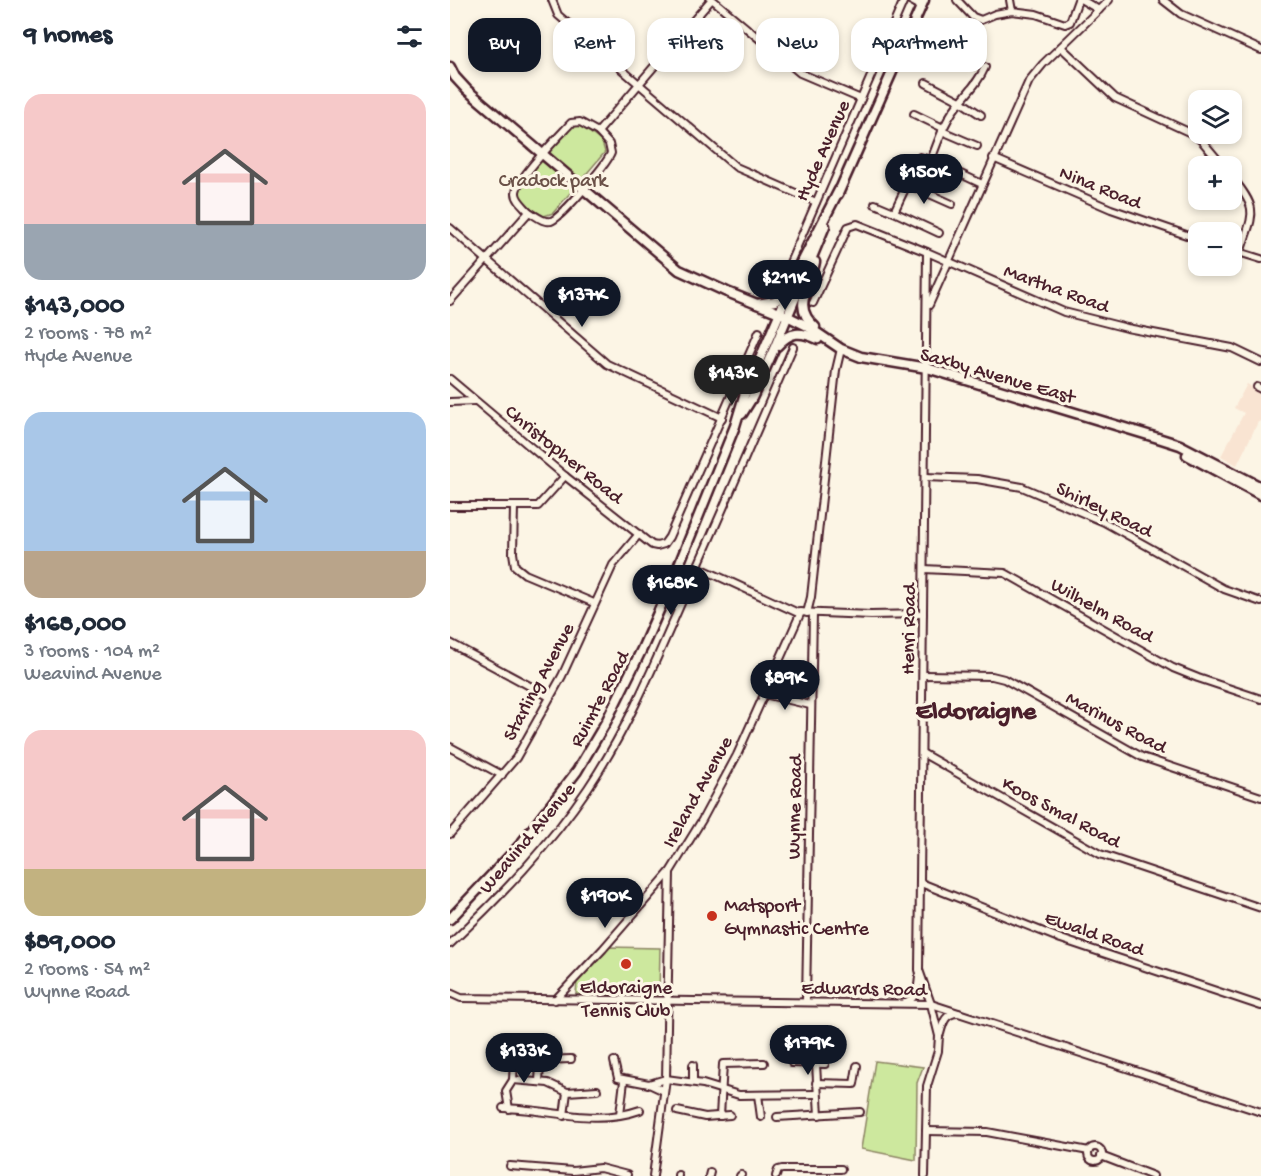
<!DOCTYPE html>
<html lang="en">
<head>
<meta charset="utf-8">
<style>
  body { margin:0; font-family:"Gochi Hand",sans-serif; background:#f6f6f7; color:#1f2937; height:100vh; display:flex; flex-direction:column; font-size:22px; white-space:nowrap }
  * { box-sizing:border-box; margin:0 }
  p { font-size:20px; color:#747a83 }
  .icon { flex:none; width:33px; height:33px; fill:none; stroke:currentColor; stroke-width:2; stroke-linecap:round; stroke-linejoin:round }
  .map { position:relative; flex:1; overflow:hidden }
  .drawer { display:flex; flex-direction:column; background:#fff; width:450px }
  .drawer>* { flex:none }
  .top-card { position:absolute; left:18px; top:18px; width:570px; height:54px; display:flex; gap:12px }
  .fabs { position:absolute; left:738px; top:90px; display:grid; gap:12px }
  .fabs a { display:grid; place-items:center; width:54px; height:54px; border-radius:12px; background:#fff; box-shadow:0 3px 9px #0003; font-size:30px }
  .price { position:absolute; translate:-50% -51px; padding:0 14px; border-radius:21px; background:#111827; color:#fff; font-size:20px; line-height:39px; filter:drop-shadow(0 2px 3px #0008) }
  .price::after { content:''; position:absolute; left:50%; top:36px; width:18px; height:14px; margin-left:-9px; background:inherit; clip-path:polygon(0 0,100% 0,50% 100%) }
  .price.current { background:#222; color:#fff }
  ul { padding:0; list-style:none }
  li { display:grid; align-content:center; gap:12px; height:318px; padding:0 24px }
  li span { display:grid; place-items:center; height:186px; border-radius:18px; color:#555 }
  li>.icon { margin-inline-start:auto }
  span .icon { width:108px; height:108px; fill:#fffc; stroke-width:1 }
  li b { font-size:26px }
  h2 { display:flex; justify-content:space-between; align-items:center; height:72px; padding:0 24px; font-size:26px }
  .chip { padding:0 21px; border-radius:18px; background:#fff; box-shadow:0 3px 9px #0003; font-size:21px; line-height:54px }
  .chip.current { background:#111827; color:#fff }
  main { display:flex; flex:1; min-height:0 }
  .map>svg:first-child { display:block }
</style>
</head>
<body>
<main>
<section class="drawer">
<h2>9 homes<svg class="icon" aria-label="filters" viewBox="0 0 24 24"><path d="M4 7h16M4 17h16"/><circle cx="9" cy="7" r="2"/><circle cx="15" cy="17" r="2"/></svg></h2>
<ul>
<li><span style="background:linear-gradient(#f6c9c9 70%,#9aa5b1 0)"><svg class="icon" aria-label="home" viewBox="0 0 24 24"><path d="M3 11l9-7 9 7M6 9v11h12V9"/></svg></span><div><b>$143,000</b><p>2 rooms · 78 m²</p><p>Hyde Avenue</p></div></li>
<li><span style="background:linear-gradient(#a9c7e8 75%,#b9a48a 0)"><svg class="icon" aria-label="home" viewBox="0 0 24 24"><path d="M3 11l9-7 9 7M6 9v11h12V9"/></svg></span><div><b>$168,000</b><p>3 rooms · 104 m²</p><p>Weavind Avenue</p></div></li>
<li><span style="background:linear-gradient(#f6c9c9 75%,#c2b280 0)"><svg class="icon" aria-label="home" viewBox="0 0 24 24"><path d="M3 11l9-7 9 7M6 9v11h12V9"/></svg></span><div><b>$89,000</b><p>2 rooms · 54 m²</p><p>Wynne Road</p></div></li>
</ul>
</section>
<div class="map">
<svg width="811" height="1176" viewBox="0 0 811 1176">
  <rect width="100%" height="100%" fill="#fcf5e5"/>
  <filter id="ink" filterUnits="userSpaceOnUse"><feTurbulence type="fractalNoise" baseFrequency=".0167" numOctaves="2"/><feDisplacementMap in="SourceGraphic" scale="12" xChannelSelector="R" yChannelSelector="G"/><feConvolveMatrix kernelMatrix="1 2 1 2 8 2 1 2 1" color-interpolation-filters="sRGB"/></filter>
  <g filter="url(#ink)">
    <polygon fill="#f9e4d2" points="797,384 811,392 811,421 808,422 787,465 771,456 794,413 784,408"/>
    <g fill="#cde89e" stroke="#8c8464" stroke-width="1.5">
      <path d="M130,125l22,17 3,10 -52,61 -9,3c-14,-8 -28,-15 -25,-33l51,-57z"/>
      <polygon points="158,947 210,948 209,995 126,994 127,980"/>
      <polygon points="425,1061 473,1067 467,1083 466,1160 411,1149"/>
    </g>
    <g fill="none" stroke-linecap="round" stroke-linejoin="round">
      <defs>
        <g id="street">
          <polyline points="102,0 108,15 286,167 366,202"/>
          <polyline points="263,0 350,73 411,99"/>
          <polyline points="460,0 471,6"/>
          <polyline points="507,0 523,17 531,20 545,14 562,11 586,14 615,24 620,22 628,0"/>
          <polyline points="560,0 562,11"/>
          <polyline points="632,0 649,10"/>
          <polyline points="713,0 731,14 811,50"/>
          <polyline points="611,47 665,98 743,134 752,141 773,166"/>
          <polyline points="476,83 510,101 531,115"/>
          <polyline points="464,114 493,128"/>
          <polyline points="492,131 527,146"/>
          <polyline points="543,158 661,209 748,239"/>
          <path d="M481,160c8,-21 15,-43 30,-59 10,-12 18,-20 24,-34"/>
          <path d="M782,177c28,35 21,35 8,76"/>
          <polyline points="457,184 502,204"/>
          <polyline points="425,204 444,212"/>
          <path d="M79,212c6,3 14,11 22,9 9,-2 56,-57 60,-68l-2,-9 -11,-12"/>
          <polyline points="0,228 157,364 272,418"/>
          <polyline points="489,233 444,212 470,157 481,160 532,184"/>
          <polyline points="782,250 811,259"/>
          <polyline points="332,281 454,0"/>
          <path d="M0,301l79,-89c-5,-6 -13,-12 -13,-19 -1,-13 45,-59 55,-70l9,-1 18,10 113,-132"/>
          <polyline points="363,303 398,227 407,224 477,252 614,312 677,328 782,348 811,362"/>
          <polyline points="479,305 579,81 593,64 659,0"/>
          <polyline points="0,379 115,476 202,545 207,546 214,544 219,537 309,332"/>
          <polyline points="807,387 811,389"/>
          <polyline points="0,402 25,401"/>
          <polyline points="475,477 527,479 572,487 654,522 774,589 811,602"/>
          <polyline points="0,506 88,506 115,476"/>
          <polyline points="64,507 63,553 65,566 75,574 144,603"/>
          <polyline points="248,567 346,612 421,615 473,614"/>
          <polyline points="474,569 555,573 723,668 748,678 811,699"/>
          <polyline points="357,613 361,597 386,370 391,349"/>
          <polyline points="0,643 100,697"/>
          <polyline points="473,675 542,676 554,679 692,757 811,797"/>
          <polyline points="314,694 360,705"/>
          <polyline points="0,747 52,775"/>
          <polyline points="472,753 650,854 811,908"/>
          <polyline points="0,834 66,758 112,676 163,565 189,534"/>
          <polyline points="471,883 611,939 811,1006"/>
          <path d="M0,944c51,-48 99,-98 138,-156 39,-58 66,-123 94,-187 38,-84 74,-169 111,-254"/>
          <polyline points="0,993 11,998 481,1004 811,1112"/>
          <polyline points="105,1000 153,949 219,873"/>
          <polyline points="356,1001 363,613"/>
          <path d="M456,1002c12,-5 12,-15 13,-26"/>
          <path d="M490,1034c3,-11 5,-21 18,-21"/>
          <polyline points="164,1061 168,1078 199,1084 214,1091"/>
          <polyline points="342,1063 375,1064"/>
          <polyline points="366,1064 369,1115"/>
          <polyline points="63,1080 98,1083 117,1092 147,1090"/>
          <polyline points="89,1082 90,1064 93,1060 121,1059"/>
          <polyline points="243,1082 243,1065"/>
          <polyline points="366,1083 404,1084 407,1066"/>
          <polyline points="199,1084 216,1079 253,1084 289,1095 367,1094"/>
          <polyline points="308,1095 311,1117"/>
          <path d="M53,1108c46,1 92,18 137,2"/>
          <polyline points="59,1109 56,1091 63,1080 64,1060"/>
          <polyline points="227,1111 255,1117 280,1115"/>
          <polyline points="170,1114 174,1081"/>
          <polyline points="114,1116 117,1092"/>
          <polyline points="270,1116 273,1064 314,1063"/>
          <polyline points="327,1117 410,1112"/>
          <polyline points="476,1131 537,1132 639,1151"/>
          <circle cx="645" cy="1154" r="7"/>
          <polyline points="651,1156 703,1176"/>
          <polyline points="60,1166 123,1171 150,1168 177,1175"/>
          <polyline points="228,1175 228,1176"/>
          <polyline points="203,1176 216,1079 220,872 252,820 287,755 351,612"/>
          <polyline points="259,1176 260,1172"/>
          <polyline points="290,1176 291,1175"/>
          <polyline points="326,1176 328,1170 332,1169 391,1169"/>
          <polyline points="475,1176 477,1086 488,1051 489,1036 481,1004 469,970 477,252"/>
        </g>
        <g id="secondary">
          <polyline points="0,67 5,77 17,90 229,270 277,292 337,316 357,326 391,349 411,357 477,368 708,438 730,445 811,487"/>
          <polyline points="388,194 474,0"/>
          <path d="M365,262c-5,26 -24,44 0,65"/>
          <polyline points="307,304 325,301 336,293"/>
          <path d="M327,346c14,-15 23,-15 41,-7"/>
          <polyline points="292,414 302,398 324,349 375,226"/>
          <polyline points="737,455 811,495"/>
          <polyline points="0,919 70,845 127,771 156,722 192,649 226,572 285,426 294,396 348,270 389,190"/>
        </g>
      </defs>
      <use href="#street" stroke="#4a1f2b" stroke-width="10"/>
      <use href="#secondary" stroke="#4a1f2b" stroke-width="13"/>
      <use href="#street" stroke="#fcf5e5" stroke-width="6"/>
      <use href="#secondary" stroke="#fcf5e5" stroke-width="8"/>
    </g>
  </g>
  <g fill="#c8321e" stroke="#fcf5e5" stroke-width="2">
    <circle cx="262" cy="916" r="6"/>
    <circle cx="176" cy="964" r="6"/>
  </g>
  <g text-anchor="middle" stroke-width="6" stroke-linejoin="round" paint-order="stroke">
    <g font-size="20" fill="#4a1f2b" stroke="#fcf5e5">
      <text transform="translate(371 150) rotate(-66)" y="7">Hyde Avenue</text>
      <text transform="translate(651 186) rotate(22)" y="7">Nina Road</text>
      <text transform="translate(607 287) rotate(20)" y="7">Martha Road</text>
      <text transform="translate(548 374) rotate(16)" y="7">Saxby Avenue East</text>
      <text transform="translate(115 453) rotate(39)" y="7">Christopher Road</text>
      <text transform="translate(655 508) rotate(26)" y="7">Shirley Road</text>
      <text transform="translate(653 609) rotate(29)" y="7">Wilhelm Road</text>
      <text transform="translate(457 629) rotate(-89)" y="7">Henri Road</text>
      <text transform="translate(87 681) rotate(-62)" y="7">Starling Avenue</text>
      <text transform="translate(148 698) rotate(-62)" y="7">Ruimte Road</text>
      <text transform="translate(667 721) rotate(28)" y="7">Marinus Road</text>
      <text transform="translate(246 791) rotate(-61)" y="7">Ireland Avenue</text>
      <text transform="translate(343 807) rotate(-89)" y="7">Wynne Road</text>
      <text transform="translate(612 811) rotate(28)" y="7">Koos Smal Road</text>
      <text transform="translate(76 837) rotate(-50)" y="7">Weavind Avenue</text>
      <text transform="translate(645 932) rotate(19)" y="7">Ewald Road</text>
      <text transform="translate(414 987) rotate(1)" y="7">Edwards Road</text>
    </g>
    <g font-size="20" fill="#6b5148" stroke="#fcf5e5">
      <text x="103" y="186">Cradock park</text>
    </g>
    <g font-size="20" fill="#4a1f2b" stroke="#fcf5e5" text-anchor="start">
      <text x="274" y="911">Matsport<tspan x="274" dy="23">Gymnastic Centre</tspan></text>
      <text x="176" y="993" text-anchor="middle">Eldoraigne<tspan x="176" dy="23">Tennis Club</tspan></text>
    </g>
    <g font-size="26" font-weight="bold" fill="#4a1f2b" stroke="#fcf5e5">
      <text x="526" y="718">Eldoraigne</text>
    </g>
  </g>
</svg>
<div class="fabs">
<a><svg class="icon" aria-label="layers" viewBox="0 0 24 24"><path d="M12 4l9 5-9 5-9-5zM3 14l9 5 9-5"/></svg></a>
<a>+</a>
<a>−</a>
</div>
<b class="price" style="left:474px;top:205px">$150K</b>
<b class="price" style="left:335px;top:311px">$211K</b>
<b class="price" style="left:132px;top:328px">$137K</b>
<b class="price current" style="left:282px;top:406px">$143K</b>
<b class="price" style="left:221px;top:616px">$168K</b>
<b class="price" style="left:335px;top:711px">$89K</b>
<b class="price" style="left:155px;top:929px">$190K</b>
<b class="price" style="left:358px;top:1076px">$179K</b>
<b class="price" style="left:74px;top:1084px">$133K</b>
<div class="top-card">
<a class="chip current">Buy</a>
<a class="chip">Rent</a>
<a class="chip">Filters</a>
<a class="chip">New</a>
<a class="chip">Apartment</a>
</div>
</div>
</main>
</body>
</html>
